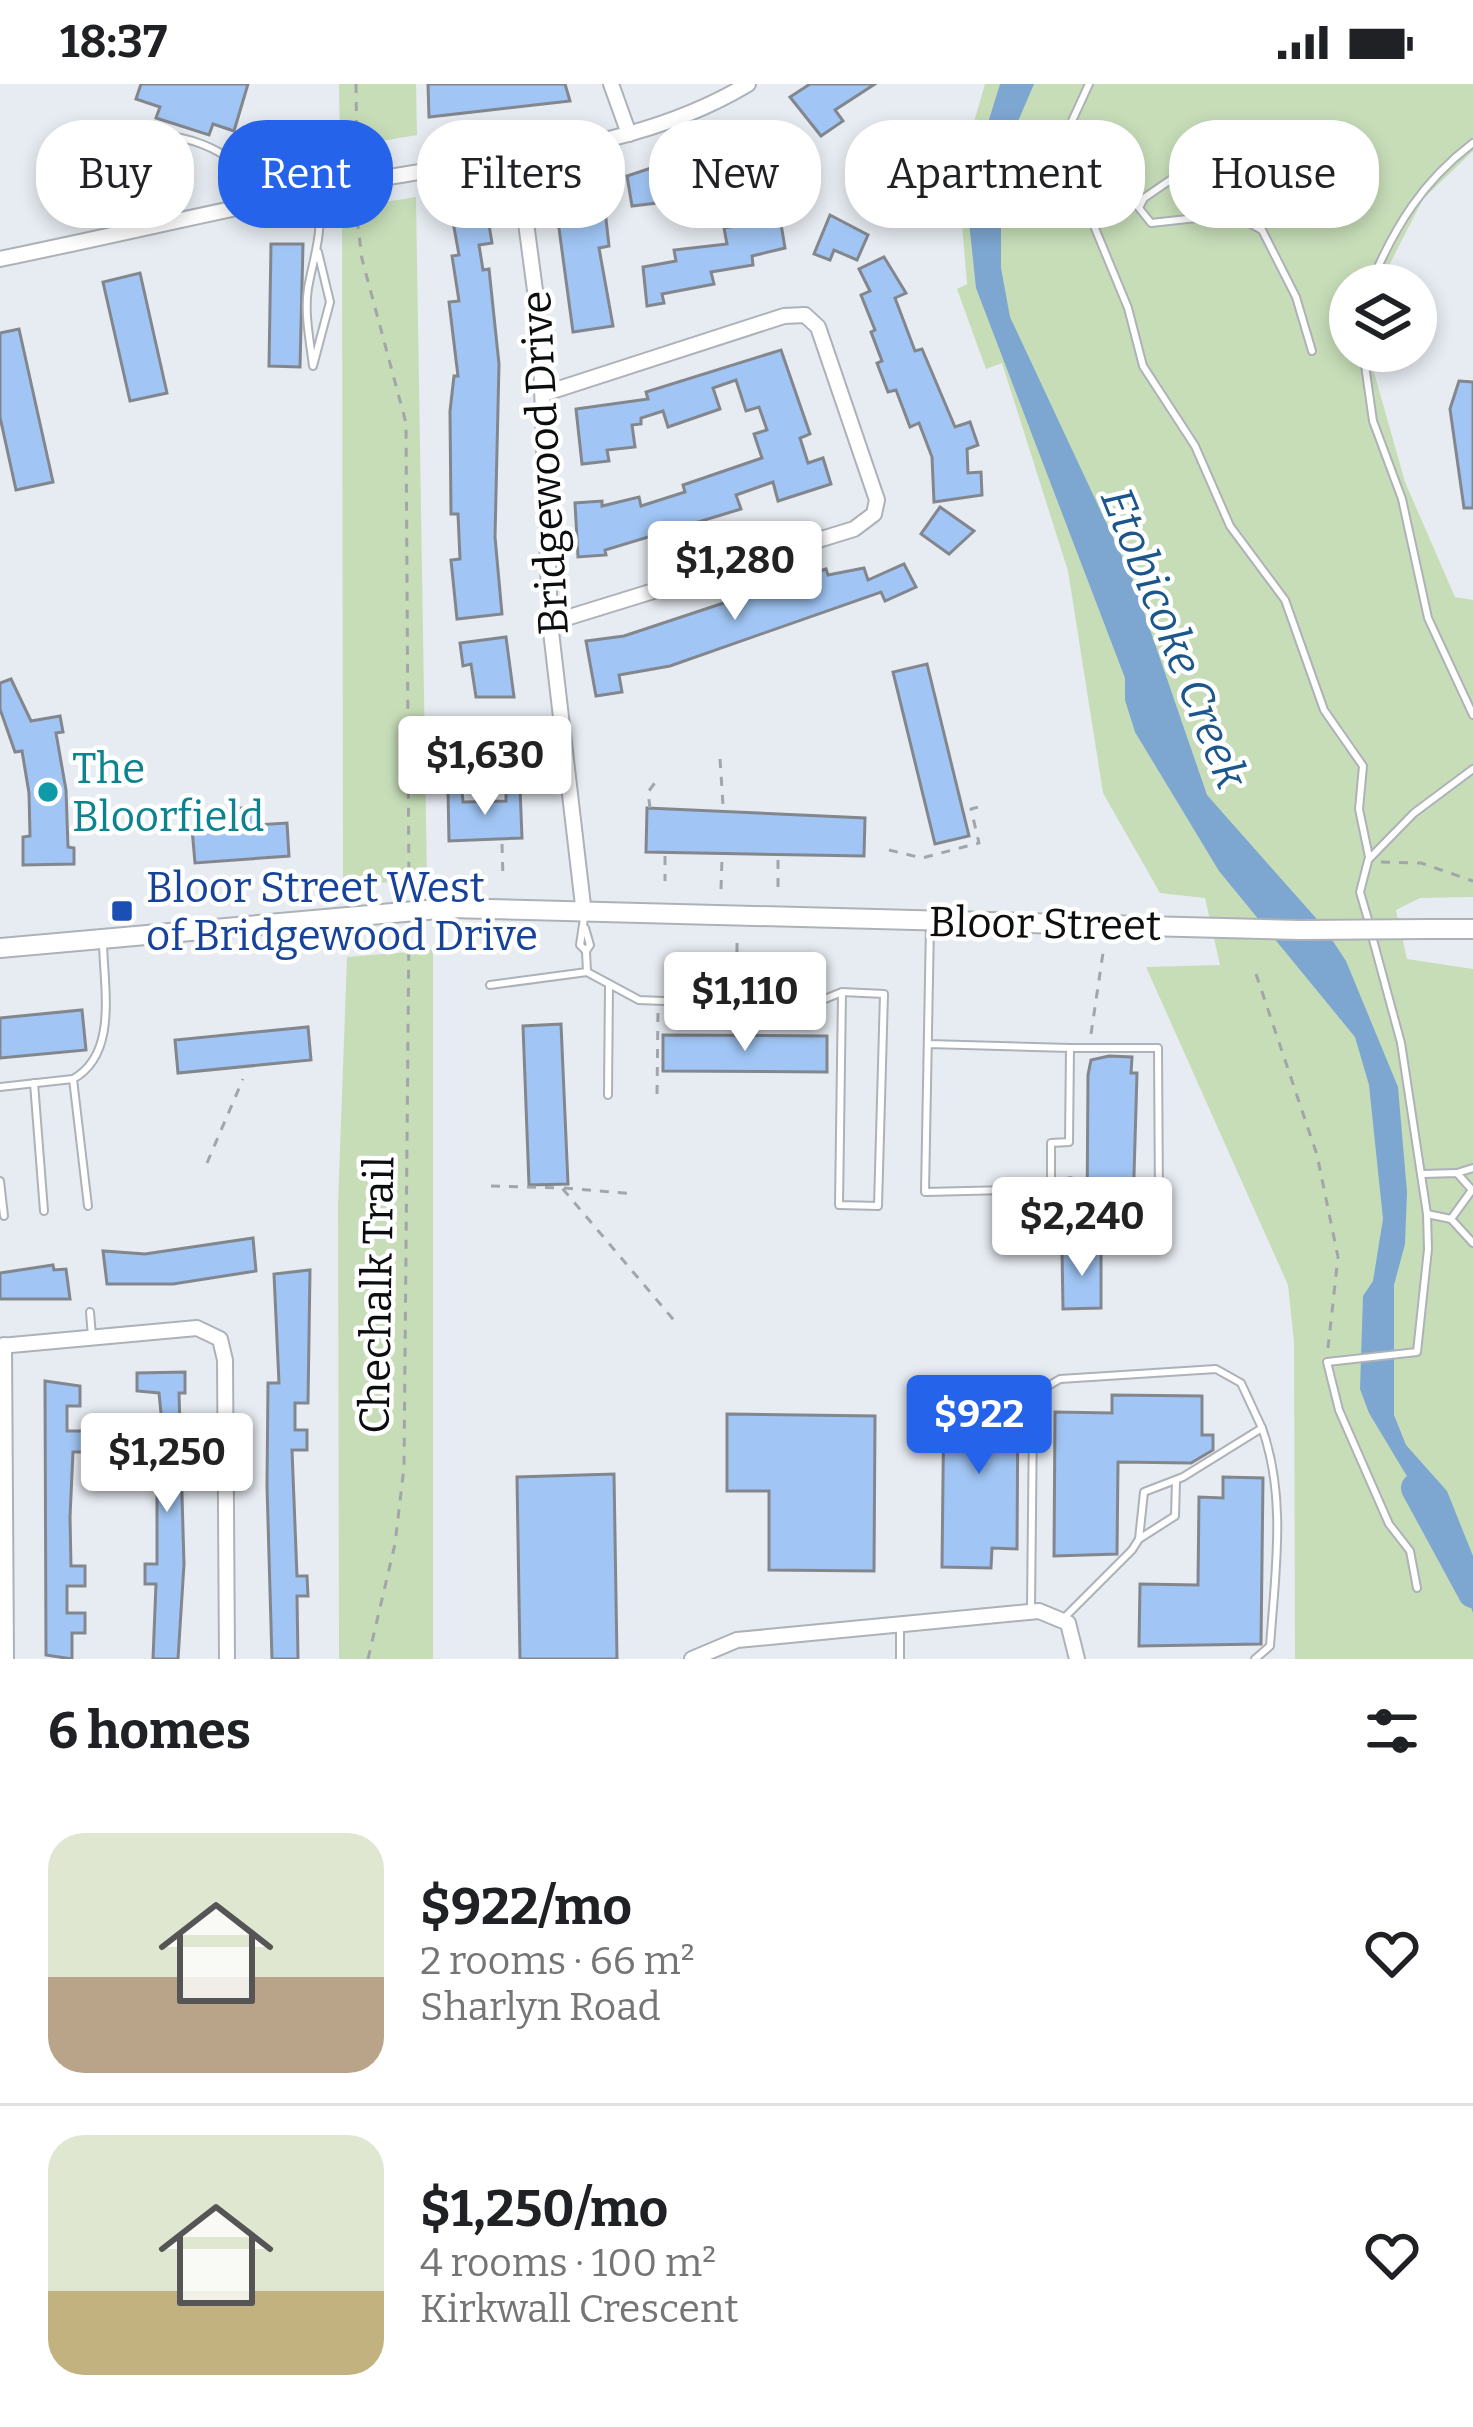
<!DOCTYPE html>
<html lang="en">
<head>
<meta charset="utf-8">
<style>
  body { margin:0; font-family:Bitter,serif; background:#f2f2f2; color:#202124; height:100vh; display:flex; flex-direction:column; font-size:45px; white-space:nowrap }
  * { box-sizing:border-box; margin:0 }
  p { font-size:39px; color:#757577 }
  .icon { flex:none; width:66px; height:66px; fill:none; stroke:currentColor; stroke-width:2; stroke-linecap:round; stroke-linejoin:round }
  .map { position:relative; height:1575px; overflow:hidden }
  .sheet { display:flex; flex-direction:column; background:#fff; flex:1 }
  .sheet>* { flex:none }
  .top-card { position:absolute; left:36px; top:36px; width:1401px; height:108px; display:flex; gap:24px }
  .buttons { position:absolute; left:1329px; top:180px; display:grid; gap:24px }
  .buttons a { display:grid; place-items:center; width:108px; height:108px; border-radius:50%; background:#fff; box-shadow:0 6px 18px #0003; font-size:60px }
  .price { position:absolute; translate:-50% -102px; padding:0 27px; border-radius:12px; background:#fff; color:#222; font-size:39px; line-height:78px; filter:drop-shadow(0 3px 6px #0008) }
  .price::after { content:''; position:absolute; left:50%; top:72px; width:36px; height:27px; margin-left:-18px; background:inherit; clip-path:polygon(0 0,100% 0,50% 100%) }
  .price.current { background:#2563eb; color:#fff }
  ul { padding:0; list-style:none }
  li { display:flex; align-items:center; gap:36px; height:300px; padding:0 48px }
  li+li { border-top:3px solid #e0e0e0 }
  li span { display:grid; place-items:center; flex:none; width:336px; height:240px; border-radius:36px; color:#555 }
  li>.icon { margin-inline-start:auto }
  span .icon { width:144px; height:144px; fill:#fffc; stroke-width:1 }
  li b { font-size:51px }
  h2 { display:flex; justify-content:space-between; align-items:center; height:144px; padding:0 48px; font-size:51px }
  .tag { padding:0 42px; border-radius:48px; background:#fff; box-shadow:0 6px 18px #0003; font-size:42px; line-height:108px }
  .tag.current { background:#2563eb; color:#fff }
  .status { display:flex; justify-content:space-between; align-items:center; height:84px; padding:0 60px; background:#fff; direction:ltr }
  .status svg { height:33px; fill:currentColor }
  .map>svg:first-child { display:block }
</style>
</head>
<body>
<div class="status"><b>18:37</b><svg viewBox="0 0 49 12"><path d="M0 12V9h3v3zM5 12V6h3v6zM10 12V3h3v9zM15 12V0h3v12zM26 1h20v11H26zM47 4h2v5h-2z"/></svg></div>
<div class="map">
<svg width="1473" height="1575" viewBox="0 0 1473 1575">
  <rect width="100%" height="100%" fill="#e7ecf2"/>
  <g fill="#c7ddb8">
    <polygon points="339,0 416,0 417,51 340,64"/>
    <polygon points="985,0 1473,0 1473,67 1423,115 1379,201 1350,201 1350,267 1368,267 1405,398 1455,513 1473,516 1473,813 1420,814 1396,826 1407,875 1473,885 1473,1575 1295,1575 1294,1258 1288,1201 1146,883 1220,881 1205,814 1160,809 1103,709 1068,487 1002,279 986,285 957,205 967,200 958,93"/>
    <polygon points="416,113 427,796 343,801 342,125"/>
    <polygon points="433,866 433,1575 339,1575 338,1121 347,873"/>
  </g>
  <polygon fill="#7da6d1" points="1000,0 1034,0 1013,49 1001,129 1001,184 1010,233 1133,496 1207,711 1323,842 1346,877 1398,1003 1407,1108 1405,1160 1394,1201 1394,1331 1406,1361 1447,1407 1473,1472 1473,1529 1453,1469 1369,1329 1360,1305 1363,1212 1373,1197 1383,1135 1369,1001 1355,953 1219,787 1135,648 1125,616 1125,594 976,204 968,128 975,81"/>
  <g fill="none" stroke-linecap="round" stroke-linejoin="round">
    <polyline stroke="#7da6d1" stroke-width="30" points="1416,1404 1473,1509"/>
  </g>
  <g fill="#a1c6f5" stroke="#83878d" stroke-width="3">
    <polygon points="141,0 248,0 234,47 213,40 209,51 156,34 160,23 136,15"/>
    <polygon points="428,0 565,0 570,17 429,33"/>
    <polygon points="810,0 875,0 835,26 843,37 821,52 790,13"/>
    <polygon points="766,38 769,83 735,89 737,101 706,106 707,113 632,122 627,92 705,66 703,60 738,54 736,43"/>
    <polygon points="601,90 609,162 599,164 613,242 573,248 553,100"/>
    <polygon points="483,105 492,159 479,161 483,186 489,185 499,280 495,453 502,530 457,535 451,476 460,475 458,430 451,430 450,327 454,292 458,292 449,218 459,217 452,172 459,171 448,110"/>
    <polygon points="766,129 768,142 781,140 785,164 752,172 753,181 711,188 714,200 662,210 664,219 647,222 643,183 676,177 674,166 727,160 724,144 752,139 750,131"/>
    <polygon points="830,131 868,151 857,176 834,166 830,176 814,170"/>
    <polygon points="271,160 303,160 300,283 269,282"/>
    <polygon points="884,173 906,209 895,214 915,267 922,265 955,343 970,338 978,361 967,365 968,389 981,388 982,411 934,418 932,373 919,339 910,343 896,306 888,308 877,279 882,277 871,248 875,246 861,211 870,207 859,185"/>
    <polygon points="140,189 167,309 130,317 103,198"/>
    <polygon points="19,245 53,398 16,406 0,333 0,249"/>
    <polygon points="781,266 810,350 800,354 808,379 823,374 831,400 778,417 773,398 736,411 741,425 605,466 606,471 578,473 575,419 602,417 602,422 639,413 641,422 685,408 683,401 762,374 754,350 767,346 759,323 746,327 736,296 713,304 720,325 668,343 663,327 641,334 641,340 632,341 635,363 607,366 609,377 582,380 576,325 648,315 646,308"/>
    <polygon points="1459,297 1473,298 1473,424 1464,424 1450,325"/>
    <polygon points="940,423 974,447 949,470 921,450"/>
    <polygon points="904,480 916,503 885,517 881,508 670,582 619,591 622,608 596,612 586,557 624,552 826,485 828,491 864,484 868,496"/>
    <polygon points="506,553 514,613 476,613 471,580 463,582 460,559"/>
    <polygon points="927,580 969,752 935,760 893,588"/>
    <polygon points="11,595 31,637 60,632 63,648 56,649 66,706 68,763 74,764 74,780 23,781 23,753 30,752 29,709 22,667 15,668 0,625 0,599"/>
    <polygon points="520,704 522,754 449,757 448,707 462,707 463,718 506,717 506,705"/>
    <polygon points="254,723 255,741 287,739 289,772 195,779 192,745 218,743 217,726"/>
    <polygon points="647,724 865,734 864,772 646,768"/>
    <polygon points="82,926 86,966 0,974 0,934"/>
    <polygon points="561,940 568,1100 529,1101 523,942"/>
    <polygon points="308,943 311,976 178,989 175,956"/>
    <polygon points="663,951 827,952 827,988 663,987"/>
    <polygon points="1109,972 1132,973 1131,989 1137,989 1132,1159 1091,1158 1092,1133 1087,1133 1088,991 1091,976"/>
    <polygon points="253,1154 256,1187 173,1200 107,1200 103,1167 145,1170"/>
    <polygon points="1062,1166 1101,1166 1101,1224 1063,1225"/>
    <polygon points="53,1181 54,1186 66,1185 70,1215 0,1215 0,1189"/>
    <polygon points="310,1186 308,1319 295,1319 295,1346 307,1346 307,1366 292,1366 297,1492 307,1492 308,1512 297,1512 298,1575 272,1575 267,1402 268,1299 279,1299 274,1190"/>
    <polygon points="185,1288 185,1309 179,1309 184,1480 178,1575 153,1575 156,1500 145,1500 145,1480 157,1480 157,1393 146,1393 146,1373 163,1373 163,1349 159,1309 137,1307 137,1289"/>
    <polygon points="45,1297 80,1302 80,1322 67,1322 67,1347 84,1347 84,1368 73,1368 70,1433 71,1482 85,1482 85,1502 67,1502 67,1529 85,1529 85,1549 72,1549 72,1575 46,1571"/>
    <polygon points="944,1308 1018,1309 1017,1465 992,1464 991,1484 942,1483"/>
    <polygon points="1112,1311 1202,1312 1202,1351 1213,1351 1213,1366 1191,1379 1118,1378 1117,1470 1054,1472 1055,1328 1112,1329"/>
    <polygon points="727,1330 875,1332 874,1487 769,1486 769,1407 727,1407"/>
    <polygon points="614,1390 617,1575 520,1575 517,1393"/>
    <polygon points="1223,1393 1263,1394 1261,1560 1139,1562 1140,1500 1198,1501 1199,1413 1223,1414"/>
  </g>
  <g fill="none" stroke-linecap="round" stroke-linejoin="round">
    <defs>
      <g id="lane">
        <polyline points="1089,0 1072,37 1073,91 1128,224 1143,282 1195,362 1230,442 1285,516 1324,626 1363,682 1359,725 1369,773 1360,808 1369,839"/>
        <polyline points="1201,75 1144,114 1139,124 1151,139 1233,130 1262,146 1296,213 1312,267"/>
        <path d="M315,108c11,35 -1,62 -7,96 -4,25 2,53 5,78l17,-64 -12,-50"/>
        <path d="M116,150c-3,-21 -15,-43 -11,-64 11,-55 100,-34 126,-9 11,11 17,26 21,41"/>
        <path d="M1370,201c25,-59 52,-103 103,-142"/>
        <polyline points="1363,267 1373,337 1402,415 1428,534 1473,631"/>
        <polyline points="1369,775 1414,729 1473,685"/>
        <polyline points="585,844 590,861 586,867"/>
        <polyline points="1372,852 1401,959 1427,1130"/>
        <polyline points="587,888 639,916 713,919 733,931 756,928 777,915 820,917 842,908 884,910 878,1122 839,1121 842,908"/>
        <polyline points="490,901 587,888 586,867 580,861 584,834"/>
        <polyline points="928,960 1070,964 1069,1058 1051,1059 1051,1105 925,1108 930,841"/>
        <polyline points="1070,964 1158,964 1159,1118"/>
        <polyline points="34,999 44,1127"/>
        <polyline points="0,1003 73,995"/>
        <polyline points="608,1011 609,900"/>
        <polyline points="1457,1089 1473,1084"/>
        <polyline points="1422,1090 1457,1089 1472,1106 1451,1135"/>
        <polyline points="0,1097 4,1132"/>
        <polyline points="1051,1105 1070,1097"/>
        <path d="M88,1122l-15,-127c45,-25 31,-90 30,-136"/>
        <polyline points="90,1228 92,1253"/>
        <polyline points="1139,1455 1175,1432 1176,1397"/>
        <polyline points="1417,1504 1410,1467 1389,1440 1339,1326 1327,1278 1417,1268 1428,1165 1427,1130 1451,1135 1473,1159"/>
        <polyline points="1031,1525 1033,1332 1048,1302 1060,1295 1216,1285 1241,1299 1262,1344"/>
        <path d="M1063,1535l69,-69 7,-11 5,-47 39,-15 79,-49c25,70 13,145 8,218l-15,13"/>
        <polyline points="900,1544 900,1575"/>
      </g>
      <g id="street">
        <polyline points="611,0 629,50"/>
        <polyline points="517,71 540,244 550,539 584,830"/>
        <path d="M0,175c126,-26 251,-56 378,-80 125,-23 259,-28 370,-95"/>
        <polyline points="543,310 784,232 805,231 818,243 877,416 874,430 854,445 550,539"/>
        <polyline points="4,1261 6,1575"/>
        <polyline points="0,1262 197,1244 220,1255 225,1276 227,1575"/>
        <polyline points="692,1575 737,1556 1039,1527 1068,1539 1077,1575"/>
      </g>
      <g id="secondary">
        <polyline points="1429,845 1473,845"/>
        <polyline points="0,864 449,824 1300,846"/>
      </g>
    </defs>
    <use href="#lane" stroke="#adb2b8" stroke-width="10"/>
    <use href="#street" stroke="#adb2b8" stroke-width="18"/>
    <use href="#secondary" stroke="#adb2b8" stroke-width="22"/>
    <g stroke="#a2a6ab" stroke-width="3" stroke-dasharray="9 9" stroke-linecap="butt">
      <polyline points="356,0 357,84"/>
      <polyline points="355,118 362,175 406,339 409,809"/>
      <polyline points="720,675 723,721"/>
      <polyline points="650,724 648,708 657,696"/>
      <polyline points="502,760 503,794"/>
      <polyline points="889,766 922,774 979,759 971,725 982,722"/>
      <polyline points="665,772 665,797"/>
      <polyline points="778,776 778,806"/>
      <polyline points="1381,778 1421,779 1473,797"/>
      <polyline points="721,805 722,774"/>
      <polyline points="737,859 737,916"/>
      <polyline points="1256,890 1317,1071 1338,1173 1328,1264"/>
      <polyline points="1091,950 1103,869"/>
      <polyline points="657,1010 658,928"/>
      <polyline points="207,1079 243,995"/>
      <polyline points="491,1102 562,1104 678,1241"/>
      <polyline points="564,1104 635,1110"/>
      <polyline points="368,1575 395,1460 404,1383 409,842"/>
    </g>
    <use href="#lane" stroke="#fff" stroke-width="6"/>
    <use href="#street" stroke="#fff" stroke-width="14"/>
    <use href="#secondary" stroke="#fff" stroke-width="18"/>
    <defs>
      <polyline id="secondary-bridge" points="1300,846 1429,845"/>
    </defs>
    <use href="#secondary-bridge" stroke="#adb2b8" stroke-width="22" stroke-linecap="butt"/>
    <use href="#secondary-bridge" stroke="#fff" stroke-width="18"/>
  </g>
  <circle fill="#0f9aa8" stroke="#fff" stroke-width="4.5" cx="48" cy="708" r="12"/>
  <rect fill="#1a4fb4" stroke="#fff" stroke-width="4.5" x="110" y="815" width="24" height="24" rx="6"/>
  <g text-anchor="middle" stroke-width="9" stroke-linejoin="round" paint-order="stroke">
    <g font-size="42" fill="#0b0d0f" stroke="#fff">
      <text transform="translate(544 379) rotate(-93)" y="15">Bridgewood Drive</text>
      <text transform="translate(1045 839) rotate(1)" y="15">Bloor Street</text>
      <text transform="translate(376 1211) rotate(-89)" y="15">Chechalk Trail</text>
    </g>
    <g font-size="42" fill="#0d838f" stroke="#fff" text-anchor="start">
      <text x="72" y="699">The<tspan x="72" dy="48">Bloorfield</tspan></text>
    </g>
    <g font-size="42" fill="#164399" stroke="#fff" text-anchor="start">
      <text x="146" y="818">Bloor Street West<tspan x="146" dy="48">of Bridgewood Drive</tspan></text>
    </g>
    <g font-size="45" font-style="italic" fill="#1b568c" stroke="#fff">
      <text transform="translate(1175 554) rotate(68)" y="16">Etobicoke Creek</text>
    </g>
  </g>
</svg>
<div class="buttons">
<a><svg class="icon" aria-label="layers" viewBox="0 0 24 24"><path d="M12 4l9 5-9 5-9-5zM3 14l9 5 9-5"/></svg></a>
</div>
<b class="price" style="left:735px;top:539px">$1,280</b>
<b class="price" style="left:485px;top:734px">$1,630</b>
<b class="price" style="left:745px;top:970px">$1,110</b>
<b class="price" style="left:1082px;top:1195px">$2,240</b>
<b class="price current" style="left:979px;top:1393px">$922</b>
<b class="price" style="left:167px;top:1431px">$1,250</b>
<div class="top-card">
<a class="tag">Buy</a>
<a class="tag current">Rent</a>
<a class="tag">Filters</a>
<a class="tag">New</a>
<a class="tag">Apartment</a>
<a class="tag">House</a>
</div>
</div>
<section class="sheet">
<h2>6 homes<svg class="icon" aria-label="filters" viewBox="0 0 24 24"><path d="M4 7h16M4 17h16"/><circle cx="9" cy="7" r="2"/><circle cx="15" cy="17" r="2"/></svg></h2>
<ul>
<li><span style="background:linear-gradient(#dfe7d0 60%,#b9a48a 0)"><svg class="icon" aria-label="home" viewBox="0 0 24 24"><path d="M3 11l9-7 9 7M6 9v11h12V9"/></svg></span><div><b>$922/mo</b><p>2 rooms · 66 m²</p><p>Sharlyn Road</p></div><svg class="icon" aria-label="heart" viewBox="0 0 24 24"><path d="M12 20l-8-8c-3-5 5-10 8-4 3-6 11-1 8 4z"/></svg></li>
<li><span style="background:linear-gradient(#dfe7d0 65%,#c2b280 0)"><svg class="icon" aria-label="home" viewBox="0 0 24 24"><path d="M3 11l9-7 9 7M6 9v11h12V9"/></svg></span><div><b>$1,250/mo</b><p>4 rooms · 100 m²</p><p>Kirkwall Crescent</p></div><svg class="icon" aria-label="heart" viewBox="0 0 24 24"><path d="M12 20l-8-8c-3-5 5-10 8-4 3-6 11-1 8 4z"/></svg></li>
</ul>
</section>
</body>
</html>
